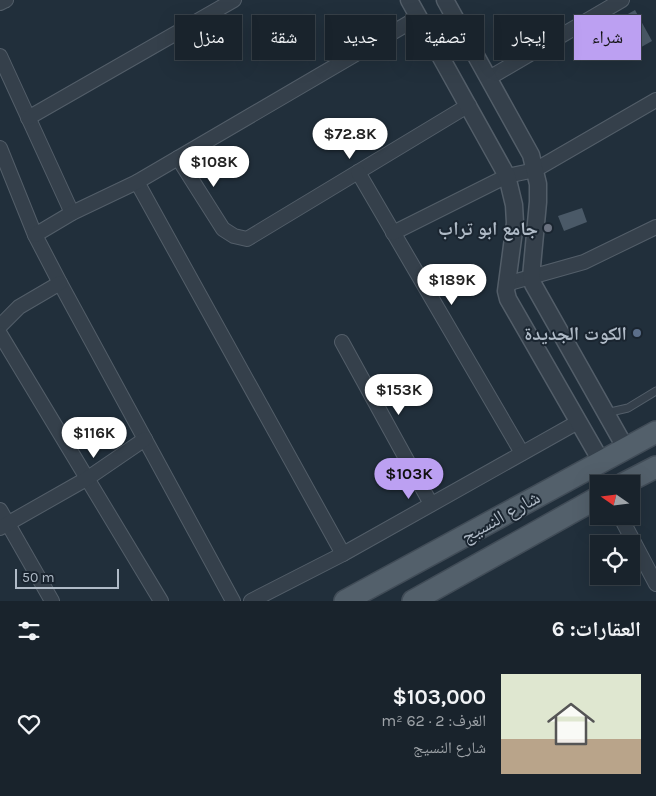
<!DOCTYPE html>
<html lang="ar">
<head>
<meta charset="utf-8">
<style>
  body { margin:0; font-family:Karla,"Noto Naskh Arabic",sans-serif; background:#222b34; color:#f1f3f6; direction:rtl; height:100vh; display:flex; flex-direction:column; font-size:19px; white-space:nowrap }
  * { box-sizing:border-box; margin:0 }
  p { font-size:16px; color:#9fa4a9 }
  .icon { flex:none; width:28px; height:28px; fill:none; stroke:currentColor; stroke-width:2; stroke-linecap:round; stroke-linejoin:round }
  .map { position:relative; height:601px; overflow:hidden; direction:ltr }
  .side { display:flex; flex-direction:column; background:#19232c; flex:1 }
  .side>* { flex:none }
  .guide { position:absolute; left:15px; top:15px; width:626px; height:45px; direction:rtl; display:flex; gap:10px }
  .needle { width:32px; rotate:284deg }
  .fabs { position:absolute; left:590px; top:475px; display:grid; gap:10px }
  .fabs a { display:grid; place-items:center; width:50px; height:50px; border-radius:0px; background:#19232c; box-shadow:0 5px 20px #0002,0 0 0 1px #374048; font-size:25px }
  .scale { position:absolute; left:15px; bottom:12px; width:104px; box-sizing:border-box; padding-left:5px; border:2px solid #b0bbc7; border-top:0; font-size:14px; line-height:18px; white-space:nowrap; color:#b0bbc7; -webkit-text-stroke:4px #1a2530; paint-order:stroke }
  .price { position:absolute; translate:-50% -42px; padding:0 11px; border-radius:18px; background:#fff; color:#222; font-size:16px; line-height:32px; filter:drop-shadow(0 1px 2px #0008) }
  .price::after { content:''; position:absolute; left:50%; top:30px; width:15px; height:11px; margin-left:-8px; background:inherit; clip-path:polygon(0 0,100% 0,50% 100%) }
  .price.on { background:#bca0f2; color:#111 }
  ul { padding:0; list-style:none }
  li { display:flex; align-items:center; gap:15px; height:125px; padding:0 15px }
  li span { display:grid; place-items:center; flex:none; width:140px; height:100px; border-radius:0px; color:#555 }
  li>.icon { margin-inline-start:auto }
  span .icon { width:60px; height:60px; fill:#fffc; stroke-width:1 }
  li b { font-size:21px }
  h2 { display:flex; justify-content:space-between; align-items:center; height:60px; padding:0 15px; font-size:21px }
  .pill { padding:0 18px; border-radius:0px; background:#19232c; box-shadow:0 5px 20px #0002,0 0 0 1px #374048; font-size:18px; line-height:45px }
  .pill.on { background:#bca0f2; color:#111 }
  .map>svg:first-child { display:block }
</style>
</head>
<body>
<div class="map">
<svg width="656" height="601" viewBox="0 0 656 601">
  <rect width="100%" height="100%" fill="#212f3b"/>
  <g fill="#4a5967">
    <polygon points="635,10 652,41 636,50 619,19"/>
    <polygon points="582,208 587,222 564,231 558,216"/>
  </g>
  <g fill="none" stroke-linecap="round" stroke-linejoin="round">
    <defs>
      <polyline id="service" points="606,413 628,408 656,391"/>
      <g id="minor">
        <polyline points="0,3 6,0"/>
        <polyline points="0,56 72,213"/>
        <polyline points="489,78 622,0"/>
        <polyline points="28,118 234,0"/>
        <polyline points="0,148 35,235 60,283 233,601"/>
        <polyline points="178,158 223,229 234,236 247,239 469,105"/>
        <polyline points="358,172 522,453"/>
        <polyline points="137,182 343,554"/>
        <polyline points="393,233 507,176 535,170 656,100"/>
        <polyline points="35,235 72,213 137,182 419,17"/>
        <polyline points="506,284 584,262 656,227"/>
        <polyline points="0,326 19,307 60,283"/>
        <polyline points="0,334 161,601"/>
        <polyline points="342,342 431,504"/>
        <polyline points="0,510 52,601"/>
        <polyline points="620,516 656,584"/>
        <polyline points="0,528 88,478 145,439"/>
        <polyline points="251,601 343,554 578,422"/>
      </g>
      <g id="tertiary">
        <polyline points="409,0 507,176 514,205 515,223 506,291 508,299 601,461"/>
        <polyline points="445,0 531,155 538,184 538,202 531,277 533,284 625,447"/>
      </g>
      <g id="primary">
        <polyline points="623,484 656,467"/>
        <polyline points="345,601 656,432"/>
        <polyline points="413,601 599,497"/>
      </g>
    </defs>
    <use href="#service" stroke="#535e69" stroke-width="9"/>
    <use href="#minor" stroke="#535e69" stroke-width="16"/>
    <use href="#tertiary" stroke="#535e69" stroke-width="19"/>
    <use href="#primary" stroke="#414c57" stroke-width="24"/>
    <use href="#service" stroke="#35404b" stroke-width="7"/>
    <use href="#minor" stroke="#35404b" stroke-width="14"/>
    <use href="#tertiary" stroke="#35404b" stroke-width="16"/>
    <use href="#primary" stroke="#53606b" stroke-width="21"/>
  </g>
  <circle fill="#6b7280" stroke="#1a2530" stroke-width="2" cx="548" cy="228" r="5"/>
  <circle fill="#5c6f8a" stroke="#1a2530" stroke-width="2" cx="637" cy="333" r="5"/>
  <g text-anchor="middle" stroke-width="4" stroke-linejoin="round" paint-order="stroke">
    <g font-size="19" font-weight="bold" fill="#b0bbc7" stroke="#1a2530" text-anchor="end">
      <text x="538" y="235">جامع ابو تراب</text>
      <text x="627" y="340">الكوت الجديدة</text>
    </g>
    <g font-size="19" fill="#b0bbc7" stroke="#1a2530">
      <text transform="translate(500 516) rotate(-29)" y="7">شارع النسيج</text>
    </g>
  </g>
</svg>
<div class="fabs">
<a><svg class="needle" viewBox="-14 -14 28 28"><path d="M0-13l5 13h-10z" fill="#e53935"/><path d="M0 13l5-13h-10z" fill="#9fa4a9"/></svg></a>
<a><svg class="icon" aria-label="locate" viewBox="0 0 24 24"><circle cx="12" cy="12" r="6"/><path d="M12 2v4M12 18v4M2 12h4M18 12h4"/></svg></a>
</div>
<div class="scale">50 m</div>
<b class="price" style="left:350px;top:160px">$72.8K</b>
<b class="price" style="left:214px;top:188px">$108K</b>
<b class="price" style="left:452px;top:306px">$189K</b>
<b class="price" style="left:399px;top:416px">$153K</b>
<b class="price" style="left:94px;top:459px">$116K</b>
<b class="price on" style="left:409px;top:500px">$103K</b>
<div class="guide">
<a class="pill on">شراء</a>
<a class="pill">إيجار</a>
<a class="pill">تصفية</a>
<a class="pill">جديد</a>
<a class="pill">شقة</a>
<a class="pill">منزل</a>
</div>
</div>
<section class="side">
<h2>العقارات: 6<svg class="icon" aria-label="filters" viewBox="0 0 24 24"><path d="M4 7h16M4 17h16"/><circle cx="9" cy="7" r="2"/><circle cx="15" cy="17" r="2"/></svg></h2>
<ul>
<li><span style="background:linear-gradient(#dfe7d0 65%,#b9a48a 0)"><svg class="icon" aria-label="home" viewBox="0 0 24 24"><path d="M3 11l9-7 9 7M6 9v11h12V9"/></svg></span><div><b>$103,000</b><p>الغرف: 2 · 62 m²</p><p>شارع النسيج</p></div><svg class="icon" aria-label="heart" viewBox="0 0 24 24"><path d="M12 20l-8-8c-3-5 5-10 8-4 3-6 11-1 8 4z"/></svg></li>
</ul>
</section>
</body>
</html>
